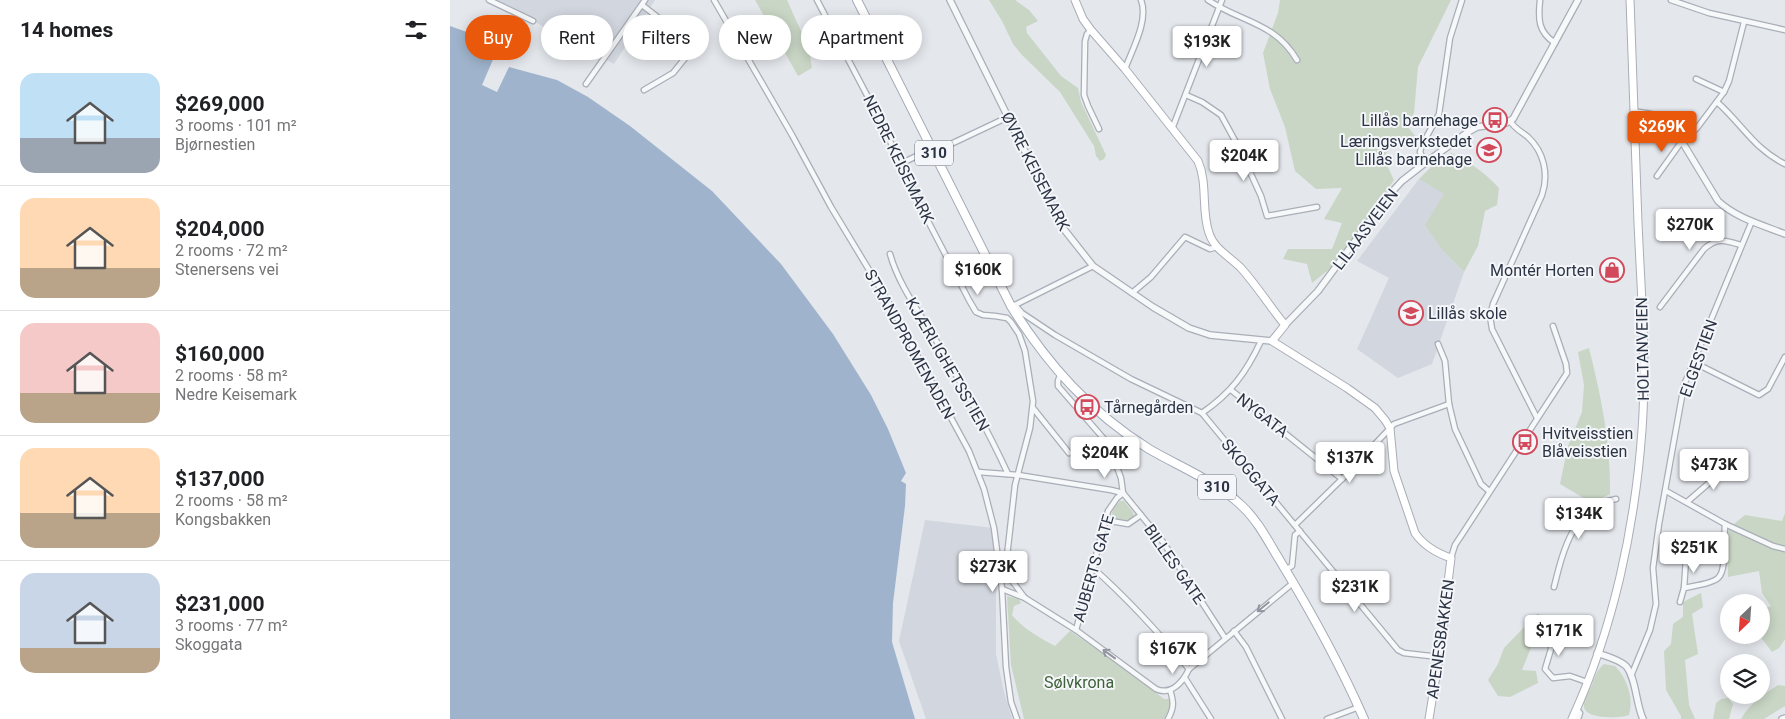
<!DOCTYPE html>
<html lang="en">
<head>
<meta charset="utf-8">
<style>
  body { margin:0; font-family:Roboto,sans-serif; background:#f6f6f6; color:#202124; height:100vh; display:flex; flex-direction:column; font-size:19px; white-space:nowrap }
  * { box-sizing:border-box; margin:0 }
  p { font-size:16px; color:#757577 }
  .icon { flex:none; width:28px; height:28px; fill:none; stroke:currentColor; stroke-width:2; stroke-linecap:round; stroke-linejoin:round }
  .map { position:relative; flex:1; overflow:hidden }
  .details { display:flex; flex-direction:column; background:#fff; width:450px }
  .details>* { flex:none }
  .banner { position:absolute; left:15px; top:15px; width:475px; height:45px; display:flex; gap:10px }
  .needle { width:32px; rotate:205deg }
  .tools { position:absolute; left:1270px; top:594px; display:grid; gap:10px }
  .tools a { display:grid; place-items:center; width:50px; height:50px; border-radius:50%; background:#fff; box-shadow:0 2px 12px #0003; font-size:25px }
  .price { position:absolute; translate:-50% -42px; padding:0 11px; border-radius:5px; background:#fff; color:#222; font-size:16px; line-height:32px; filter:drop-shadow(0 1px 2px #0008) }
  .price::after { content:''; position:absolute; left:50%; top:30px; width:15px; height:11px; margin-left:-8px; background:inherit; clip-path:polygon(0 0,100% 0,50% 100%) }
  .price.active { background:#ea580c; color:#fff }
  ul { padding:0; list-style:none }
  li { display:flex; align-items:center; gap:15px; height:125px; padding:0 20px }
  li+li { border-top:1px solid #e0e0e0 }
  li span { display:grid; place-items:center; flex:none; width:140px; height:100px; border-radius:15px; color:#555 }
  li>.icon { margin-inline-start:auto }
  span .icon { width:60px; height:60px; fill:#fffc; stroke-width:1 }
  li b { font-size:21px }
  h2 { display:flex; justify-content:space-between; align-items:center; height:60px; padding:0 20px; font-size:21px }
  .pill { padding:0 18px; border-radius:22px; background:#fff; box-shadow:0 2px 12px #0003; font-size:18px; line-height:45px }
  .pill.active { background:#ea580c; color:#fff }
  main { display:flex; flex:1; min-height:0 }
  .map>svg:first-child { display:block }
</style>
</head>
<body>
<main>
<section class="details">
<h2>14 homes<svg class="icon" aria-label="filters" viewBox="0 0 24 24"><path d="M4 7h16M4 17h16"/><circle cx="9" cy="7" r="2"/><circle cx="15" cy="17" r="2"/></svg></h2>
<ul>
<li><span style="background:linear-gradient(#bfe0f5 65%,#9aa5b1 0)"><svg class="icon" aria-label="home" viewBox="0 0 24 24"><path d="M3 11l9-7 9 7M6 9v11h12V9"/></svg></span><div><b>$269,000</b><p>3 rooms · 101 m²</p><p>Bjørnestien</p></div></li>
<li><span style="background:linear-gradient(#ffd9b3 70%,#b9a48a 0)"><svg class="icon" aria-label="home" viewBox="0 0 24 24"><path d="M3 11l9-7 9 7M6 9v11h12V9"/></svg></span><div><b>$204,000</b><p>2 rooms · 72 m²</p><p>Stenersens vei</p></div></li>
<li><span style="background:linear-gradient(#f6c9c9 70%,#b9a48a 0)"><svg class="icon" aria-label="home" viewBox="0 0 24 24"><path d="M3 11l9-7 9 7M6 9v11h12V9"/></svg></span><div><b>$160,000</b><p>2 rooms · 58 m²</p><p>Nedre Keisemark</p></div></li>
<li><span style="background:linear-gradient(#ffd9b3 65%,#b9a48a 0)"><svg class="icon" aria-label="home" viewBox="0 0 24 24"><path d="M3 11l9-7 9 7M6 9v11h12V9"/></svg></span><div><b>$137,000</b><p>2 rooms · 58 m²</p><p>Kongsbakken</p></div></li>
<li><span style="background:linear-gradient(#c9d6e8 75%,#b9a48a 0)"><svg class="icon" aria-label="home" viewBox="0 0 24 24"><path d="M3 11l9-7 9 7M6 9v11h12V9"/></svg></span><div><b>$231,000</b><p>3 rooms · 77 m²</p><p>Skoggata</p></div></li>
</ul>
</section>
<div class="map">
<svg width="1335" height="719" viewBox="0 0 1335 719">
  <rect width="100%" height="100%" fill="#e4e7ec"/>
  <g fill="#d2d6de">
    <polygon points="39,0 205,0 164,64 83,21"/>
    <polygon points="969,179 995,194 994,252 1014,272 982,364 948,378 907,349 939,278 907,261"/>
    <polygon points="475,520 544,528 549,564 546,594 546,654 554,692 562,719 476,719 449,641"/>
  </g>
  <g fill="#c9d6c5">
    <polygon points="305,0 337,0 359,49 362,68 348,76"/>
    <polygon points="539,0 565,0 579,10 588,21 576,27 577,33 611,76 628,88 631,102 656,155 654,159 650,161 646,156 644,146 610,92 572,55 563,44 552,21"/>
    <polygon points="830,0 1001,0 968,67 964,113 957,126 967,138 961,147 943,146 933,157 944,180 882,267 862,283 857,264 833,259 838,249 882,249 892,223 874,219 892,188 866,189 845,171 835,127 820,89 813,53 828,13"/>
    <path d="M1001,153c19,9 33,19 48,35l-2,17 -12,6 -7,35 -14,26 -20,-20 -19,-27 19,-31 -25,-15 15,-15z"/>
    <path d="M1139,348c12,48 22,96 21,146l-18,9 -32,-19 8,-38 14,-34 2,-27 -6,-33z"/>
    <path d="M670,501h4l9,11 1,4c-6,8 -16,8 -23,1l2,-8z"/>
    <polygon points="1335,513 1335,639 1329,648 1322,652 1309,635 1311,635 1311,610 1321,606 1312,593 1309,571 1278,577 1277,546 1279,528 1295,515 1332,521"/>
    <polygon points="1251,593 1253,607 1242,614 1248,654 1235,660 1239,705 1245,719 1231,719 1231,716 1216,690 1214,651 1221,644 1223,624 1233,617 1233,602"/>
    <path d="M557,596l12,3 2,4 -7,3 -2,9c11,14 28,23 43,31l15,-15 49,33 45,35h7v6l-7,14h-140l-13,-54z"/>
    <polygon points="1088,613 1093,618 1072,670 1086,671 1088,683 1060,697 1048,696 1038,680 1048,664 1054,648"/>
    <path d="M1154,664l11,2c12,13 19,31 14,49 -11,4 -43,4 -45,-8 -1,-7 5,-16 8,-22 3,-9 5,-15 12,-21z"/>
    <path d="M1328,685l7,1v20l-21,13h-23c8,-15 23,-25 37,-34z"/>
    <polygon points="1278,698 1283,704 1279,719 1263,719 1266,703 1271,699"/>
  </g>
  <polygon fill="#9fb4cc" points="0,26 28,36 48,48 32,85 47,92 59,67 107,80 138,97 180,126 262,191 331,264 383,334 421,395 438,429 456,473 451,481 456,484 455,506 443,603 442,642 465,719 0,719"/>
  <g fill="none" stroke-linecap="round" stroke-linejoin="round">
    <defs>
      <g id="minor">
        <polyline points="39,0 83,21"/>
        <polyline points="264,0 342,135 381,207 436,298 519,451 534,489 544,528 552,589 556,667 561,702 567,719"/>
        <polyline points="367,0 430,120 478,221 519,300 526,312 533,315 545,316 557,318 561,322 569,334 575,351 583,401 580,428 565,485 556,565 559,577 575,598"/>
        <path d="M758,0c32,22 67,22 89,60"/>
        <path d="M1090,0c-2,19 -2,32 15,43"/>
        <polyline points="1221,0 1259,13 1335,30"/>
        <polyline points="192,5 240,42 244,47 223,73 194,90"/>
        <polyline points="641,30 637,34 635,41 634,95 638,106 649,129"/>
        <path d="M675,69c7,-19 24,-49 16,-69"/>
        <polyline points="1246,79 1274,92"/>
        <polyline points="136,84 195,0"/>
        <polyline points="736,95 752,102 771,115 789,148 811,196 817,216 867,207"/>
        <path d="M1267,102c25,22 37,47 68,62"/>
        <path d="M1060,121c5,8 12,11 18,16 16,15 21,37 14,58l-49,109 -3,12 2,13 45,89"/>
        <polyline points="722,129 772,0"/>
        <polyline points="484,152 558,117"/>
        <polyline points="452,163 473,153"/>
        <polyline points="975,163 970,152 972,145 989,114 1000,38 1012,0"/>
        <polyline points="1207,176 1232,141 1247,128 1274,92 1279,81 1294,22"/>
        <path d="M440,254c9,32 30,59 47,88 25,43 50,86 71,132"/>
        <polyline points="682,293 701,277 735,237 760,249 767,247"/>
        <polyline points="565,305 643,266"/>
        <path d="M561,306l4,-1 7,8 33,22 76,44 71,34c29,-20 44,-40 59,-72"/>
        <path d="M1210,307l44,-58c13,-12 21,-9 37,-4"/>
        <polyline points="988,344 995,361 999,404 1005,429 1031,484 1039,491"/>
        <polyline points="1243,362 1309,395 1318,389 1335,357"/>
        <polyline points="610,375 608,381 608,386 654,439 662,454 671,478 673,493 713,542 775,638"/>
        <polyline points="781,390 892,479"/>
        <polyline points="583,408 619,453"/>
        <polyline points="752,413 948,650 954,653 989,657"/>
        <polyline points="528,472 568,475 661,490 673,493"/>
        <path d="M1216,491l59,33c-1,12 2,47 -7,54 -6,6 -26,8 -34,10"/>
        <polyline points="1237,502 1274,470 1279,468 1291,471"/>
        <polyline points="655,520 678,524 691,515"/>
        <polyline points="1275,524 1323,546 1335,549"/>
        <polyline points="845,525 892,479 944,424 999,404"/>
        <polyline points="1001,558 1005,545 1011,536 1117,373 1116,364 1103,326"/>
        <path d="M643,568c35,31 66,65 96,101"/>
        <polyline points="835,570 842,566 845,535 850,531"/>
        <path d="M1104,587c9,-36 19,-80 62,-88"/>
        <path d="M552,589l23,9 51,32 80,59c15,7 27,-7 33,-20l104,-86"/>
        <polyline points="1230,602 1234,588 1236,559"/>
        <polyline points="626,630 658,511 667,498 673,493"/>
        <polyline points="784,631 796,647 832,719"/>
        <polyline points="1104,639 1095,669 1103,678 1120,676 1137,682"/>
        <polyline points="1181,676 1200,630 1206,604 1203,568 1209,524 1234,385 1302,221"/>
        <polyline points="735,678 761,719"/>
        <polyline points="1127,709 1130,713 1128,719"/>
        <path d="M718,719c6,-11 6,-17 2,-29"/>
        <polyline points="877,719 909,707"/>
      </g>
      <g id="tertiary">
        <polyline points="500,0 613,228 643,266 703,307 739,328 760,335 822,341"/>
        <path d="M1185,112c19,2 26,4 40,18l43,71c18,17 44,24 67,33"/>
        <polyline points="835,325 868,291 939,195 952,181 975,163 1018,132 1027,127 1056,123 1063,119 1128,0"/>
        <path d="M1147,653c9,3 23,7 29,13 10,12 10,38 17,53"/>
        <polyline points="1332,719 1335,718"/>
      </g>
      <g id="secondary">
        <path d="M625,0l8,19 8,11 34,39 73,92c10,23 3,49 11,72 5,16 20,23 31,34 15,16 31,41 45,58l-13,16 75,47 28,20 10,12 5,8 4,43 21,62c9,13 21,20 36,25l-12,99 -10,62"/>
        <path d="M1122,719c41,-89 63,-191 70,-289 5,-69 -1,-138 -4,-207 -3,-75 -5,-149 -8,-223"/>
      </g>
      <path id="primary" d="M407,0l154,306c37,59 79,106 138,143 31,18 67,32 93,57 16,15 26,35 37,53 31,51 61,105 85,160"/>
    </defs>
    <use href="#minor" stroke="#a9aeb7" stroke-width="7"/>
    <use href="#tertiary" stroke="#a9aeb7" stroke-width="8"/>
    <use href="#secondary" stroke="#a9aeb7" stroke-width="9"/>
    <use href="#primary" stroke="#a3abb8" stroke-width="10"/>
    <use href="#minor" stroke="#f7f8fa" stroke-width="4.5"/>
    <use href="#tertiary" stroke="#f7f8fa" stroke-width="5.5"/>
    <use href="#secondary" stroke="#fff" stroke-width="7"/>
    <use href="#primary" stroke="#fff" stroke-width="8"/>
  </g>
  <defs><path id="oneway-shaft" d="M-6 0H5M1.5-3L5.5 0L1.5 3" fill="none" stroke-width="1.6" stroke-linecap="round" stroke-linejoin="round" transform="scale(1.25)"/></defs>
  <g stroke="#9196a0">
    <use href="#oneway-shaft" transform="translate(813 607) rotate(141)"/>
    <use href="#oneway-shaft" transform="translate(659 654) rotate(-144)"/>
  </g>
  <defs>
    <symbol id="bus-ring" viewBox="-11 -11 22 22"><circle r="9.5" fill="#f4f6f9" stroke="#d1495b" stroke-width="1.5"/><path d="M-5-6H5V4H4V6H2V4H-2V6H-4V4H-5ZM-3.5-4V0h7V-4ZM-3.5 1.2v1.5H-2V1.2ZM2 1.2v1.5H3.5V1.2Z" fill="#d1495b"/></symbol>
    <symbol id="school-ring" viewBox="-11 -11 22 22"><circle r="9.5" fill="#f4f6f9" stroke="#d1495b" stroke-width="1.5"/><path d="M0-5L7-2L0 1L-7-2ZM-4 1L0 2.5L4 1V4Q0 6-4 4Z" fill="#d1495b"/></symbol>
    <symbol id="shop-ring" viewBox="-11 -11 22 22"><circle r="9.5" fill="#f4f6f9" stroke="#d1495b" stroke-width="1.5"/><path d="M-5-2.5h2.3a2.7 3.5 0 0 1 5.4 0H5L5.5 6h-11ZM-1.5-2.5h3a1.5 2.3 0 0 0-3 0Z" fill="#d1495b"/></symbol>
  </defs>
  <g fill-rule="evenodd">
    <use href="#bus-ring" x="1031" y="106" width="28" height="28"/>
    <use href="#school-ring" x="1025" y="136" width="28" height="28"/>
    <use href="#shop-ring" x="1148" y="256" width="28" height="28"/>
    <use href="#school-ring" x="947" y="299" width="28" height="28"/>
    <use href="#bus-ring" x="623" y="393" width="28" height="28"/>
    <use href="#bus-ring" x="1061" y="428" width="28" height="28"/>
  </g>
  <g text-anchor="middle" stroke-width="4" stroke-linejoin="round" paint-order="stroke">
    <g fill="#f4f6f9" stroke="#676e7b" stroke-width="1">
      <rect x="465" y="140.5" width="38" height="25" rx="4"/>
      <rect x="748" y="474.5" width="38" height="25" rx="4"/>
    </g>
    <g font-size="15" font-weight="bold" fill="#2b3445">
      <text x="484" y="158">310</text>
      <text x="767" y="492">310</text>
    </g>
    <g font-size="16" fill="#2b3445" stroke="#f4f6f9" text-anchor="end">
      <text x="1028" y="126">Lillås barnehage</text>
      <text x="1022" y="147">Læringsverkstedet<tspan x="1022" dy="18">Lillås barnehage</tspan></text>
      <text x="1144" y="276">Montér Horten</text>
      <text x="978" y="319" text-anchor="start">Lillås skole</text>
      <text x="654" y="413" text-anchor="start">Tårnegården</text>
      <text x="1092" y="439" text-anchor="start">Hvitveisstien<tspan x="1092" dy="18">Blåveisstien</tspan></text>
    </g>
    <g font-size="16" fill="#2b3445" stroke="#f4f6f9">
      <text transform="translate(449 159) rotate(64)" y="6">NEDRE KEISEMARK</text>
      <text transform="translate(586 171) rotate(63)" y="6">ØVRE KEISEMARK</text>
      <text transform="translate(915 229) rotate(-53)" y="6">LILAASVEIEN</text>
      <text transform="translate(460 344) rotate(61)" y="6">STRANDPROMENADEN</text>
      <text transform="translate(1192 349) rotate(-91)" y="6">HOLTANVEIEN</text>
      <text transform="translate(1248 358) rotate(-70)" y="6">ELGESTIEN</text>
      <text transform="translate(498 364) rotate(60)" y="6">KJÆRLIGHETSSTIEN</text>
      <text transform="translate(813 415) rotate(38)" y="6">NYGATA</text>
      <text transform="translate(801 472) rotate(50)" y="6">SKOGGATA</text>
      <text transform="translate(725 564) rotate(55)" y="6">BILLES GATE</text>
      <text transform="translate(643 568) rotate(-74)" y="6">AUBERTS GATE</text>
      <text transform="translate(990 639) rotate(-82)" y="6">APENESBAKKEN</text>
    </g>
    <g font-size="16" fill="#3f6138" stroke="#f4f6f9">
      <text x="629" y="688">Sølvkrona</text>
    </g>
  </g>
</svg>
<div class="tools">
<a><svg class="needle" viewBox="-14 -14 28 28"><path d="M0-13l5 13h-10z" fill="#e53935"/><path d="M0 13l5-13h-10z" fill="#757577"/></svg></a>
<a><svg class="icon" aria-label="layers" viewBox="0 0 24 24"><path d="M12 4l9 5-9 5-9-5zM3 14l9 5 9-5"/></svg></a>
</div>
<b class="price" style="left:757px;top:68px">$193K</b>
<b class="price active" style="left:1212px;top:153px">$269K</b>
<b class="price" style="left:794px;top:182px">$204K</b>
<b class="price" style="left:1240px;top:251px">$270K</b>
<b class="price" style="left:528px;top:296px">$160K</b>
<b class="price" style="left:655px;top:479px">$204K</b>
<b class="price" style="left:900px;top:484px">$137K</b>
<b class="price" style="left:1264px;top:491px">$473K</b>
<b class="price" style="left:1129px;top:540px">$134K</b>
<b class="price" style="left:1244px;top:574px">$251K</b>
<b class="price" style="left:543px;top:593px">$273K</b>
<b class="price" style="left:905px;top:613px">$231K</b>
<b class="price" style="left:1109px;top:657px">$171K</b>
<b class="price" style="left:723px;top:675px">$167K</b>
<div class="banner">
<a class="pill active">Buy</a>
<a class="pill">Rent</a>
<a class="pill">Filters</a>
<a class="pill">New</a>
<a class="pill">Apartment</a>
</div>
</div>
</main>
</body>
</html>
